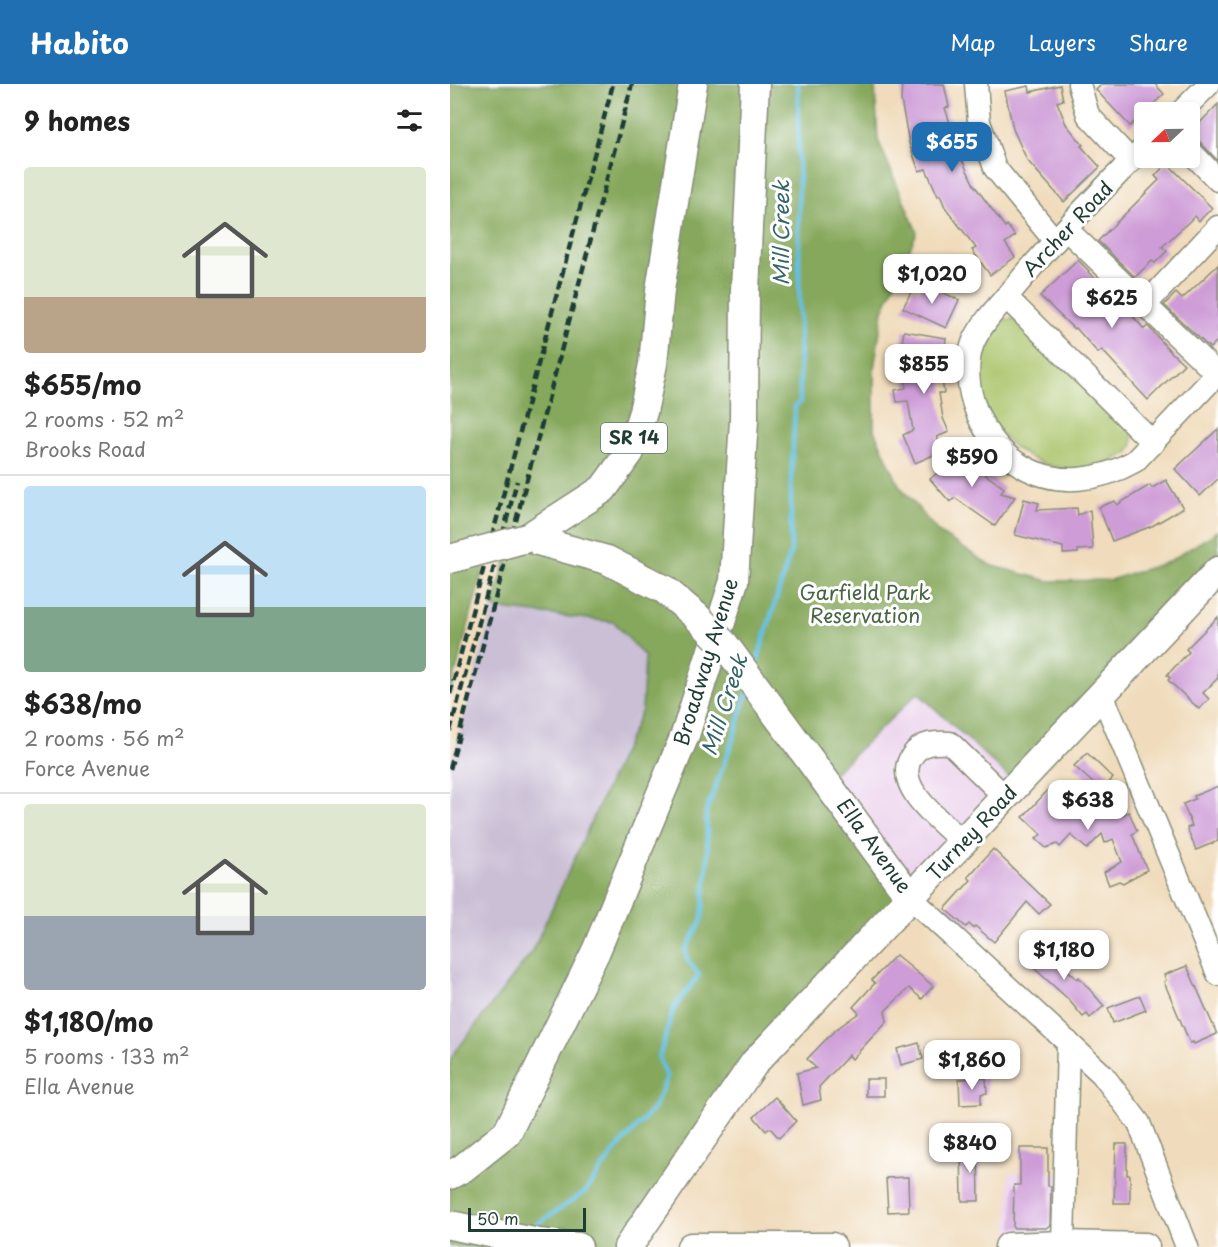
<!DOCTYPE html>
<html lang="en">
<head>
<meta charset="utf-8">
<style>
  body { margin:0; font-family:"Playpen Sans",sans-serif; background:#f2f2f2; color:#222; height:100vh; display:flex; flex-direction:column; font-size:22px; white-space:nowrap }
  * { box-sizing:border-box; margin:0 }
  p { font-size:20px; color:#767676 }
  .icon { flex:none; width:33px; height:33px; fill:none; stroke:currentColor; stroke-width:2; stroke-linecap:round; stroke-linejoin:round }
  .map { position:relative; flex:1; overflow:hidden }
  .sheet { display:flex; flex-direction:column; background:#fff; width:450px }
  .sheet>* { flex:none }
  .needle { width:39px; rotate:248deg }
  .fabs { position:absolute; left:684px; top:18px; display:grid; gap:12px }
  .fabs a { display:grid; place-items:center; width:66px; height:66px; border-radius:6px; background:#fff; box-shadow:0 3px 9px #0003; font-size:30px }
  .scale { position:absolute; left:18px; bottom:15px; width:118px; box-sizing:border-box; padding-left:6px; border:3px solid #1f3d34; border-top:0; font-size:16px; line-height:21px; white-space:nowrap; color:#1f3d34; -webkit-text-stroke:4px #fff; paint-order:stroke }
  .price { position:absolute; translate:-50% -51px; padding:0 14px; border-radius:12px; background:#fff; color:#222; font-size:20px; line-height:39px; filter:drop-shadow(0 2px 3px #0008) }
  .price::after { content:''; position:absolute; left:50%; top:36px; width:18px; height:14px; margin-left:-9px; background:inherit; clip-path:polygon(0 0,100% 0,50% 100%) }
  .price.current { background:#1f6fb2; color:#fff }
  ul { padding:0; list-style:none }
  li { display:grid; align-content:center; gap:12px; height:318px; padding:0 24px }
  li+li { border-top:2px solid #e0e0e0 }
  li span { display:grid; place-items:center; height:186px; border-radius:6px; color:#555 }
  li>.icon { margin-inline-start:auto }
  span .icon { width:108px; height:108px; fill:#fffc; stroke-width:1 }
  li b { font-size:26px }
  h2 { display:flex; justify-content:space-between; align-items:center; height:72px; padding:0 24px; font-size:26px }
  header { display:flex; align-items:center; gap:36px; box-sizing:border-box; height:84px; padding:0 30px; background:#1f6fb2; color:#fff }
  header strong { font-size:28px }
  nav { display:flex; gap:33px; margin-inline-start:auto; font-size:21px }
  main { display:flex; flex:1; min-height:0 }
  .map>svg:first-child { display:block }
</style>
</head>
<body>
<header>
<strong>Habito</strong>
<nav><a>Map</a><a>Layers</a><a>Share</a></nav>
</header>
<main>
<section class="sheet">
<h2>9 homes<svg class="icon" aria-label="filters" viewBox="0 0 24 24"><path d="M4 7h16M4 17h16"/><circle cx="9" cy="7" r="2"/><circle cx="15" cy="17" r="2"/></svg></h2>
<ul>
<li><span style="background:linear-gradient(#dfe7d0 70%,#b9a48a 0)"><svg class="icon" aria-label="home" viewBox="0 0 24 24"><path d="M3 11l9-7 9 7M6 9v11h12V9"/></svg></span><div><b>$655/mo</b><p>2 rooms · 52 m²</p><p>Brooks Road</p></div></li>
<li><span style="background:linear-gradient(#bfe0f5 65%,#7fa58c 0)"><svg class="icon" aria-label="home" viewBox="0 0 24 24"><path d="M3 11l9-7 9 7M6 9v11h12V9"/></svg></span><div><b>$638/mo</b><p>2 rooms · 56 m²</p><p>Force Avenue</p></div></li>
<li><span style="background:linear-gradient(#dfe7d0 60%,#9aa5b1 0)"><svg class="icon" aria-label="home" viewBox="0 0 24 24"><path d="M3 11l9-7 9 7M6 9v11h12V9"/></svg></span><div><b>$1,180/mo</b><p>5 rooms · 133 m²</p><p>Ella Avenue</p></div></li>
</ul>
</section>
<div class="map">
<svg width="768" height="1163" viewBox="0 0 768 1163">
  <rect width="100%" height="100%" fill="#fff"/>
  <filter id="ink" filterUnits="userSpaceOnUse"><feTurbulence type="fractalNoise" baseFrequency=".0167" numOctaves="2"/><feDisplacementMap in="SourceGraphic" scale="12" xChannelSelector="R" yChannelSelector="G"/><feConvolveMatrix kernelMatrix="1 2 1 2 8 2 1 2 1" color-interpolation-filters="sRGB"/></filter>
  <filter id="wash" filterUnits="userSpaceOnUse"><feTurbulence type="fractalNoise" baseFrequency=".008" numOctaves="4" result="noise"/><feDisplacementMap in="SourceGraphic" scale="24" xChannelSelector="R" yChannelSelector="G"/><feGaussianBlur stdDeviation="1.35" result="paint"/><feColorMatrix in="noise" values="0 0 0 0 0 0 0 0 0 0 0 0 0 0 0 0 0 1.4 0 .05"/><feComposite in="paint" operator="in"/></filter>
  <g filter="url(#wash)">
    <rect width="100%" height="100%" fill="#f0dcbc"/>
    <g fill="#ebd1eb">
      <polygon points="468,609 567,701 460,813 376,697"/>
      <polygon points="559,1089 615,1089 613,1161 558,1163"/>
    </g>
    <polygon fill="#cbbfd5" points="60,459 43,524 165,538 195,573 192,626 82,868 0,975 0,684"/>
    <path fill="#a9c268" stroke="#64804e" stroke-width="1.5" d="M558,235h7l117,114c4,19 -6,22 -22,28 -7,2 -15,6 -22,7 -49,9 -99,-30 -108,-78 -2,-13 0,-25 2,-37 3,-14 10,-31 26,-34z"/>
    <polygon fill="#86a85c" stroke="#527248" stroke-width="1.5" points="0,0 425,0 428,56 467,148 433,227 424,285 424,346 449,401 488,448 540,481 599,497 660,496 718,478 768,447 768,487 567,701 468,609 376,697 460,813 305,978 178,1163 0,1163 0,975 82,868 192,626 195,573 164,538 43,524 60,459 39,463 0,610"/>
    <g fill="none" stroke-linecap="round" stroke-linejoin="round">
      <g stroke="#64c1e2" stroke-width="4.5">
        <polyline points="305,584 341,467 341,401 345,322 350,318 348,0"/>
        <polyline points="80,1145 135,1108 165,1067 204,1024 217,993 209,974 224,924 249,891 237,875 235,867 252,836 258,775 256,728 284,653 297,609"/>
      </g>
    </g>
    <g id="blocks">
      <g fill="#ce9cd7">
        <polygon points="452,0 494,0 499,23 495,24 507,60 505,61 524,101 555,143 557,141 565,152 555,159 565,173 540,191 522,166 526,164 495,123 490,111 488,112 476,85 469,87 459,59 451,16"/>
        <polygon points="652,0 705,0 714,10 680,42 646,6"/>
        <polygon points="610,1 613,16 607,18 616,40 633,61 631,62 650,83 614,118 577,76 563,45 555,7 579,2 580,8"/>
        <polygon points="768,20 768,77 749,57 740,54 740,49"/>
        <polygon points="717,79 762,124 749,137 745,132 712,163 717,167 705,179 702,177 685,193 648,157 709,96 705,92"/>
        <polygon points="628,176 639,187 638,188 672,220 694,245 698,242 720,267 734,280 698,316 652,266 648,269 626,244 624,245 590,212"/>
        <polygon points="768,181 768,256 760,264 714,221 726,209 732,215"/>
        <polygon points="473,199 509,216 496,244 453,224 463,204 469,207"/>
        <polygon points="454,247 496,254 494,271 488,270 494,309 489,309 493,334 499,348 487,353 493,367 465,379 453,351 463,346 458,317 447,318 445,306 456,304 455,298 459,297 464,269 451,267"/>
        <polygon points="768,345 768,395 750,412 725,385"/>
        <polygon points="514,366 525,378 522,381 554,404 551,409 565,413 545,442 505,414 500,418 480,395"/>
        <polygon points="716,396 733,424 702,442 662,457 649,423 665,417 667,421 700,401 702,404"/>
        <polygon points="574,415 589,419 587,426 627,424 628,431 640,426 643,465 628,466 628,469 613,470 613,463 565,451"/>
        <polygon points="768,533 768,594 753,609 759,615 749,625 718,596 720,594 717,591 739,568 736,565"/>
        <polygon points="637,669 663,694 652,707 624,682"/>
        <polygon points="768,702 768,757 746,766 737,744 742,742 733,720 745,715 744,712"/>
        <polygon points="605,704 634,731 663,719 668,732 679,728 687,747 682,750 697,786 673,799 669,797 659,801 654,788 672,778 663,755 655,759 652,750 637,765 621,751 610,763 607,760 596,764 586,755 591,750 573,733 598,706 601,709"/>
        <polygon points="543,765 600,820 589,830 577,818 544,858 525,842 523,844 519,840 516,843 495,825 521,796 518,793"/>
        <polygon points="588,858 627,895 629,893 654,922 640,934 637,930 633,933 618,915 573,874"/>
        <polygon points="446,871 483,902 472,915 459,904 435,927 437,937 402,975 399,971 369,1003 371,1016 353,1021 347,989 366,984 357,975 385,946 409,929 403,923 425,899 422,896"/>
        <polygon points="737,882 767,950 744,960 743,958 740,959 714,898 716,896 714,891"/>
        <polygon points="690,912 696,926 663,939 658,924"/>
        <polygon points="469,959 473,975 451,981 447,965"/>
        <polygon points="491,965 508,966 508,984 490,984"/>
        <polygon points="531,994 536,994 537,1009 531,1010 531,1020 510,1021 509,995"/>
        <rect x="416" y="995" width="18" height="17"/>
        <polygon points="325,1013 346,1037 329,1054 320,1044 316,1047 304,1033"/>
        <polygon points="666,1060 677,1060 677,1091 680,1091 680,1119 664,1119"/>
        <polygon points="528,1062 529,1117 512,1117 511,1063"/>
        <polygon points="570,1064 598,1064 598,1102 601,1102 600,1141 596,1144 563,1144 564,1101 570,1101"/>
        <polygon points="458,1093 459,1127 438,1128 436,1094"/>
      </g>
    </g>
  </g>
  <g filter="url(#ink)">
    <use href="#blocks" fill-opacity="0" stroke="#888c78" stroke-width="1.5"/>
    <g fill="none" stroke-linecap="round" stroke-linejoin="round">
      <defs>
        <g id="minor">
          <polyline points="526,0 529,38 545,84 605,157"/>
          <polyline points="629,0 638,31 681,77"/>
          <polyline points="731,28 759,0"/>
          <path d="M694,64c-45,44 -89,91 -130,140 -15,18 -32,34 -41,55 -16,43 10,101 49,123 36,21 78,15 113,-5l83,-88"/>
          <polyline points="740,67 768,96"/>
          <polyline points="616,145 767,290"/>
          <polyline points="556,213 703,359"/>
          <polyline points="696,220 768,143"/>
          <polyline points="652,610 768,890"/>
          <path d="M513,758c-20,-19 -72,-56 -51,-86 9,-14 24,-14 38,-13l55,54"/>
          <polyline points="460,813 652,990 689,1039 737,1163"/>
          <polyline points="613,1161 618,958"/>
        </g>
        <g id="major">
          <polyline points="77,454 153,405 180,368 193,328 203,280 210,206 243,0"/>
          <polyline points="77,454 157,476 215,506"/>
          <polyline points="360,676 460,813"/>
          <polyline points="0,1091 13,1084 57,1049 146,867 235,651 284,497 294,336 295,206 305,0"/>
          <polyline points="0,1141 89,1159 128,1163"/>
          <polyline points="178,1163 305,978 768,487"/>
          <polyline points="241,1163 382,1163"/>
          <polyline points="559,1163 613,1161 695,1163"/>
        </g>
      </defs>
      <use href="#minor" stroke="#888c78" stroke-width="25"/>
      <use href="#major" stroke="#888c78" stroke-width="31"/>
      <use href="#minor" stroke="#fff" stroke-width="22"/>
      <use href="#major" stroke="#fff" stroke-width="28"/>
      <g stroke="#1f3d34" stroke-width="4.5" stroke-dasharray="9 4.5" stroke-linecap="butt">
        <polyline points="0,610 163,0"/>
        <polyline points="0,647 67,397"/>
        <polyline points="0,685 182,0"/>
      </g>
      <defs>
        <g id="major-bridge">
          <polyline points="0,475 77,454"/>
          <polyline points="215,506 245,531 275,561 360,676"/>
        </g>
      </defs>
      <use href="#major-bridge" stroke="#888c78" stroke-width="31" stroke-linecap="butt"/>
      <use href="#major-bridge" stroke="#fff" stroke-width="28"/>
    </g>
  </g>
  <g text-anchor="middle" stroke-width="6" stroke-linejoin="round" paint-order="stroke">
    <rect fill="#fff" stroke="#627771" stroke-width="1.5" x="151" y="339" width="66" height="30" rx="4.5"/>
    <g font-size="18" font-weight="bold" fill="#1f3d34">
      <text x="184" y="360">SR 14</text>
    </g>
    <g font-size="20" fill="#1f3d34" stroke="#fff">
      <text transform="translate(618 145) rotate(-47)" y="7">Archer Road</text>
      <text transform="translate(256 578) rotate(-73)" y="7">Broadway Avenue</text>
      <text transform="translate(522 749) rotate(-47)" y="7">Turney Road</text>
      <text transform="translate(424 762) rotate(54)" y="7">Ella Avenue</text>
    </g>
    <g font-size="20" fill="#486544" stroke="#fff">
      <text x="415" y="516">Garfield Park<tspan x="415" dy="23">Reservation</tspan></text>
    </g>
    <g font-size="21" font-style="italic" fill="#346568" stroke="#fff">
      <text transform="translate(332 149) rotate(-90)" y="7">Mill Creek</text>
      <text transform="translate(275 621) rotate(-72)" y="7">Mill Creek</text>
    </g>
  </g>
</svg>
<div class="fabs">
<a><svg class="needle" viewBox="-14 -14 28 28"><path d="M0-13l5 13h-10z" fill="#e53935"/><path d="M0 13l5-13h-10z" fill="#767676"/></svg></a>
</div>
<div class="scale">50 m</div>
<b class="price current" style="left:502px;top:89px">$655</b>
<b class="price" style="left:482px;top:221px">$1,020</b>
<b class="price" style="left:662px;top:245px">$625</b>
<b class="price" style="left:474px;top:311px">$855</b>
<b class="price" style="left:522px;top:404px">$590</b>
<b class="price" style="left:638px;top:747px">$638</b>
<b class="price" style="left:614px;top:897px">$1,180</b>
<b class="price" style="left:522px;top:1007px">$1,860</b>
<b class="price" style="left:520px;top:1090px">$840</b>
</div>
</main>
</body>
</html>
